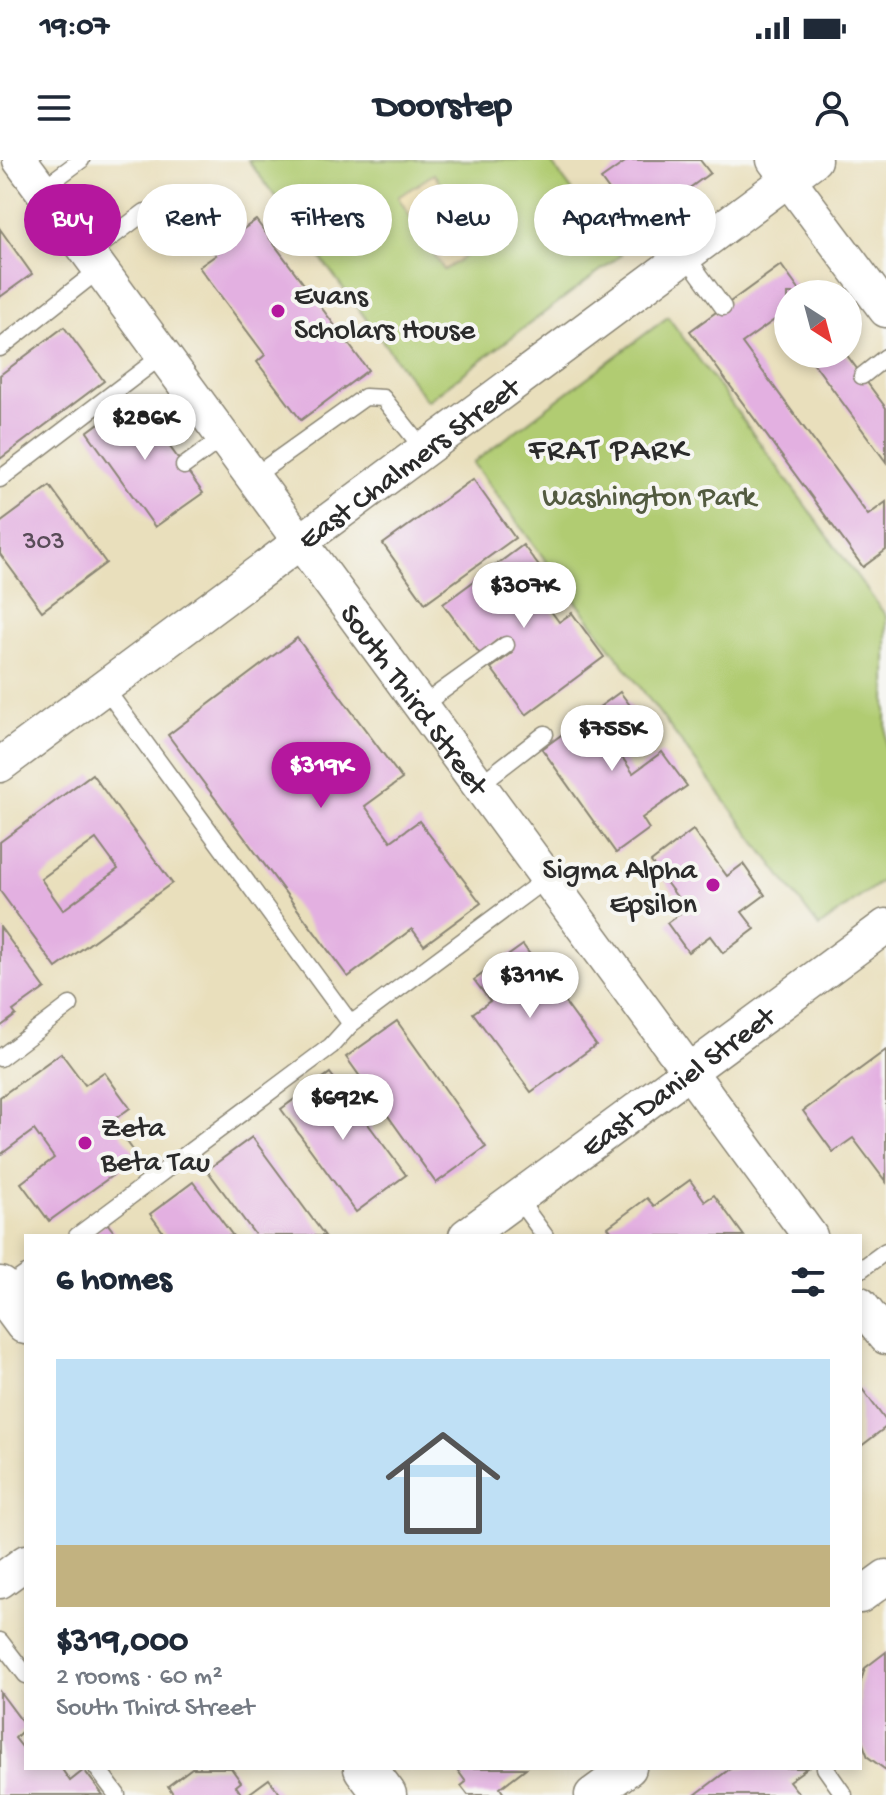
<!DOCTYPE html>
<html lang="en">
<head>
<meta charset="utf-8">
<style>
  body { margin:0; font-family:"Gochi Hand",sans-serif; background:#f2f2f3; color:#1f2937; height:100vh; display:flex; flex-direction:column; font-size:30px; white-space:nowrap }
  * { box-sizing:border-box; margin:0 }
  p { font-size:26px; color:#747a83 }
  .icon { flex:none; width:44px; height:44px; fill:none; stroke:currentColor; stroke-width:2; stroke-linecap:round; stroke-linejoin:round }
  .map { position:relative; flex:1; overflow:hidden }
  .panel { position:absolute; left:24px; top:1074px; width:838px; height:536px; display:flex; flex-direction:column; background:#fff; border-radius:0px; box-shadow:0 4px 12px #0003 }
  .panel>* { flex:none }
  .guide { position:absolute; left:24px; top:24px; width:838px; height:72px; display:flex; gap:16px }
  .needle { width:52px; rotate:144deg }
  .fabs { position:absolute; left:774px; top:120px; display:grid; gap:16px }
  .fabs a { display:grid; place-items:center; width:88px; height:88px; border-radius:50%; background:#fff; box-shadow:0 4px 12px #0003; font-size:40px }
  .price { position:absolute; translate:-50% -68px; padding:0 18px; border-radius:28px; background:#fff; color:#222; font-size:26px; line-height:52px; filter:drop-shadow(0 2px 4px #0008) }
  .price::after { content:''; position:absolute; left:50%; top:48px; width:24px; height:18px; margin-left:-12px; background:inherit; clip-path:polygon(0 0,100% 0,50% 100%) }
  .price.active { background:#b5179e; color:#fff }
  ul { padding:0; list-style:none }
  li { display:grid; align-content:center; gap:16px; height:424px; padding:0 32px }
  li+li { border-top:2px solid #e0e1e3 }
  li span { display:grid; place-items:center; height:248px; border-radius:0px; color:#555 }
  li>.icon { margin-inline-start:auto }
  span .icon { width:144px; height:144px; fill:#fffc; stroke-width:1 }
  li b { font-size:34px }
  h2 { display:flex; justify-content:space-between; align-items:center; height:96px; padding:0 32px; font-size:34px }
  .pill { padding:0 28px; border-radius:36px; background:#fff; box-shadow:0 4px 12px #0003; font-size:28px; line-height:72px }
  .pill.active { background:#b5179e; color:#fff }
  .status { display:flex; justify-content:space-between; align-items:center; height:56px; padding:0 40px; background:#fff; direction:ltr }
  .status svg { height:22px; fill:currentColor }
  header { display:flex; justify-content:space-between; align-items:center; height:104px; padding:0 32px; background:#fff; font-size:36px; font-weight:700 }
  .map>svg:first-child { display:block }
</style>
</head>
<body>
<div class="status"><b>19:07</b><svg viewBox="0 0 49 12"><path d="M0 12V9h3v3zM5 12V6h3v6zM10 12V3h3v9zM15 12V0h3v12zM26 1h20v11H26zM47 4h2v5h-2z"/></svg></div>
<header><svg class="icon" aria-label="menu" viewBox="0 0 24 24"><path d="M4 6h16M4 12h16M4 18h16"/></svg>Doorstep<svg class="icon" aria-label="person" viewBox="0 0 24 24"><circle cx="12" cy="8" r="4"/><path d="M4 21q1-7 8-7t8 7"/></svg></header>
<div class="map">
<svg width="886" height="1635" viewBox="0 0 886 1635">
  <rect width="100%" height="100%" fill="#f6f6f2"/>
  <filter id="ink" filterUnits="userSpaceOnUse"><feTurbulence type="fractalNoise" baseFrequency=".0125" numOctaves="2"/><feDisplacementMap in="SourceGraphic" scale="16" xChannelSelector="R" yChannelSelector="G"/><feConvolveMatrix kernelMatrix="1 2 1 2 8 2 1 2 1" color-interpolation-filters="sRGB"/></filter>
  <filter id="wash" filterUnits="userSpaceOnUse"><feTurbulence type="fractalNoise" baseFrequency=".006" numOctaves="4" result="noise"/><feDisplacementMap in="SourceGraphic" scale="32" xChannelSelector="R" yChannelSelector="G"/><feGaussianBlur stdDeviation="1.8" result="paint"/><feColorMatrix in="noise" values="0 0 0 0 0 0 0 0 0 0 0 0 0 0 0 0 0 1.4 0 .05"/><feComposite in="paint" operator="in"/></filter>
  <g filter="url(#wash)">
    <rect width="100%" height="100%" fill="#e9dfbc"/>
    <g fill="#b1cc72" stroke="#6e7c4e" stroke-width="2">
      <polygon points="248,0 549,0 621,95 427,241"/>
      <polygon points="668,157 886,456 886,718 819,767 473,303"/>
    </g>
    <polygon fill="#eeda9e" stroke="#8c8264" stroke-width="2" points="434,14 481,86 444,110 398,37"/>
    <g id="blocks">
      <g fill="#e3b0e1" fill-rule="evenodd">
        <polygon points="628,0 700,0 710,13 636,67 601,19"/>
        <polygon points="256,60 368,210 301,260 257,202 265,195 199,107 216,95 205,81 227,65 235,75"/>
        <polygon points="0,69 32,114 0,137"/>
        <polygon points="781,105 802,134 788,134 788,167 780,156 742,183 868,355 886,342 886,390 863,407 690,171"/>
        <polygon points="64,167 104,221 0,299 0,215"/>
        <polygon points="807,194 846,194 886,248 886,302"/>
        <polygon points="134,237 203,333 155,367 87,272"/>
        <polygon points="473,319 515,378 425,443 383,384"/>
        <polygon points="50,326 106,403 42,451 0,394 0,363"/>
        <polygon points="523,385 559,433 545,443 559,462 572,453 604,497 526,555 491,508 512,493 500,478 480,494 443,444"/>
        <polygon points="297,478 402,619 365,646 391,681 419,661 481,743 424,785 412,769 348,817 168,575"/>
        <polygon points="620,532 645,565 615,587 633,613 662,592 687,626 642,658 649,669 616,693 542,589"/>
        <path d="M92,614l80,109 -116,85 -56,-77v-49zM96,679l22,30 -55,41 -22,-31z"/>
        <polygon points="693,670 727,716 743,704 765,735 742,752 755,769 723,793 710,776 688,792 667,763 686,749 651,702"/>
        <polygon points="0,767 45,828 13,851 16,855 0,867"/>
        <polygon points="523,785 596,885 531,932 473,853 490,841 474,820"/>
        <polygon points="397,861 486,987 436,1023 346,897"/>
        <polygon points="886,890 886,1022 853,978 833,992 803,951"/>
        <polygon points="61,893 85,925 104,912 130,948 112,961 138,997 49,1061 21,1023 54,998 34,970 0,995 0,937"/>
        <polygon points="330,913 406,1015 356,1052 281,949"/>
        <polygon points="252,977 325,1076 256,1076 207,1010"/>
        <polygon points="690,1020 705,1041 714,1035 744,1076 615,1076 608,1067 647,1038 654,1046"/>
        <polygon points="193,1022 233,1076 166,1076 150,1054"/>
        <polygon points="107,1063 117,1076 89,1076"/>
        <polygon points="860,1226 886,1261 886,1267 860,1287"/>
        <polygon points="886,1492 886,1610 868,1597 860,1576 860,1524 865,1508"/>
        <polygon points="0,1532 26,1567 15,1578 26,1592 26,1608 61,1608 70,1621 84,1610 103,1635 0,1635"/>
        <polygon points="192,1608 231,1608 241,1622 236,1626 242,1635 174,1635 168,1626"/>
        <polygon points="456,1608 526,1608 500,1628 504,1634 502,1635 468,1635 461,1626 466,1622"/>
        <polygon points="731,1608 807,1608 789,1621 800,1635 695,1635"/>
        <polygon points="269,1619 281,1635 247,1635"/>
      </g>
    </g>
  </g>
  <g filter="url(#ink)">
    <use href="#blocks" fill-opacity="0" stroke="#8a8574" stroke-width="2"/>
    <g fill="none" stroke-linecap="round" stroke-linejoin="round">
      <defs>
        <g id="service">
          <polyline points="42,29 81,0"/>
          <polyline points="89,94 145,52"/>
          <polyline points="686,96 723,147"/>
          <polyline points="0,188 100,109"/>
          <polyline points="862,216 886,197"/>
          <polyline points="184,306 224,277"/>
          <polyline points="253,317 365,237 383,238 424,290"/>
          <polyline points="0,319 163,195"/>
          <polyline points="104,527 351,864"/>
          <polyline points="421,546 506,485"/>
          <polyline points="479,625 545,574"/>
          <polyline points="0,898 70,845"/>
          <polyline points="517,1038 545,1076"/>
          <polyline points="77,1076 331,886 351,864 547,718"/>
          <polyline points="860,1110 886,1091"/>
          <polyline points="2,1131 26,1114"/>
          <polyline points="0,1481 26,1515"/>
          <polyline points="97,1608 117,1635"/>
          <polyline points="825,1608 844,1635"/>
        </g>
        <g id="minor">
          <path id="s1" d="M20,0l790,1076"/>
          <polyline points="774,0 886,150"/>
          <path id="s2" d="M0,605l814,-605"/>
          <path id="s3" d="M466,1076l420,-310"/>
          <polyline points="860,1144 886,1177"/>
          <polyline points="0,1421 26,1402"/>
          <polyline points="860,1436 886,1417"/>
          <polyline points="592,1635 629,1608"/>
        </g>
        <g id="tertiary">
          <polyline points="0,1128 26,1163"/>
          <polyline points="365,1608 385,1635"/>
        </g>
      </defs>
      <use href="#service" stroke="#8a8574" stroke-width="19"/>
      <use href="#minor" stroke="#8a8574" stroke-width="37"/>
      <use href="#tertiary" stroke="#8a8574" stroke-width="45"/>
      <use href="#service" stroke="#fff" stroke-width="16"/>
      <use href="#minor" stroke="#fff" stroke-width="34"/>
      <use href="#tertiary" stroke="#fff" stroke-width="42"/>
    </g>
  </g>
  <g fill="#b5179e" stroke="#f6f6f2" stroke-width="3">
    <circle cx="278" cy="151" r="8"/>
    <circle cx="713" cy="725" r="8"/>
    <circle cx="85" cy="983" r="8"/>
  </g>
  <g text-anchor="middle" stroke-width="8" stroke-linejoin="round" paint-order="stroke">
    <g font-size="26" fill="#594c58">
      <text x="44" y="388">303</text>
    </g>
    <g font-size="30" fill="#2b2b2b" stroke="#f6f6f2" text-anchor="start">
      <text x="294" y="144">Evans<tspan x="294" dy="34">Scholars House</tspan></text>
      <text x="697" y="718" text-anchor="end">Sigma Alpha<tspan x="697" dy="34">Epsilon</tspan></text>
      <text x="101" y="976">Zeta<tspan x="101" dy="34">Beta Tau</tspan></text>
    </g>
    <g font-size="30" fill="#2b2b2b" stroke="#f6f6f2">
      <text dy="10" stroke="none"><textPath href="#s2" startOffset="508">East Chalmers Street</textPath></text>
      <text dy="10" stroke="none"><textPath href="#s1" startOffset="668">South Third Street</textPath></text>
      <text dy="10" stroke="none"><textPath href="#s3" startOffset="262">East Daniel Street</textPath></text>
    </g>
    <g font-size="30" fill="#535b40" stroke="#f6f6f2">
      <text x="649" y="345">Washington Park</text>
    </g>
    <g font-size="32" letter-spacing="2" fill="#2b2b2b" stroke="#f6f6f2">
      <text x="609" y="298">FRAT PARK</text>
    </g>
  </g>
</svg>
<div class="fabs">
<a><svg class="needle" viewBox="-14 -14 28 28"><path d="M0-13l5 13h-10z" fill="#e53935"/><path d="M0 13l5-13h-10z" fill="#747a83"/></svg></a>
</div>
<b class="price" style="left:145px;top:302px">$286K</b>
<b class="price" style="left:524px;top:470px">$307K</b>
<b class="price" style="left:612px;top:613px">$755K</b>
<b class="price active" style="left:321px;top:650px">$319K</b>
<b class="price" style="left:530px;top:860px">$311K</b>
<b class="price" style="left:343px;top:982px">$692K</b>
<div class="guide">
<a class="pill active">Buy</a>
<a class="pill">Rent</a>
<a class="pill">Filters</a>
<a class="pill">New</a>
<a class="pill">Apartment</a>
</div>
<section class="panel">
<h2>6 homes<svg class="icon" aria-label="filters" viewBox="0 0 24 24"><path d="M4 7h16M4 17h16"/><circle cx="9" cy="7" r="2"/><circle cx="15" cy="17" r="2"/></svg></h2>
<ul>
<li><span style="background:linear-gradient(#bfe0f5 75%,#c2b280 0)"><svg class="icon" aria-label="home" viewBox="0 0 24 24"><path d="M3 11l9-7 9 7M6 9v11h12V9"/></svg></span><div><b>$319,000</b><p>2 rooms · 60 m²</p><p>South Third Street</p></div></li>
</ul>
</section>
</div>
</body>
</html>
